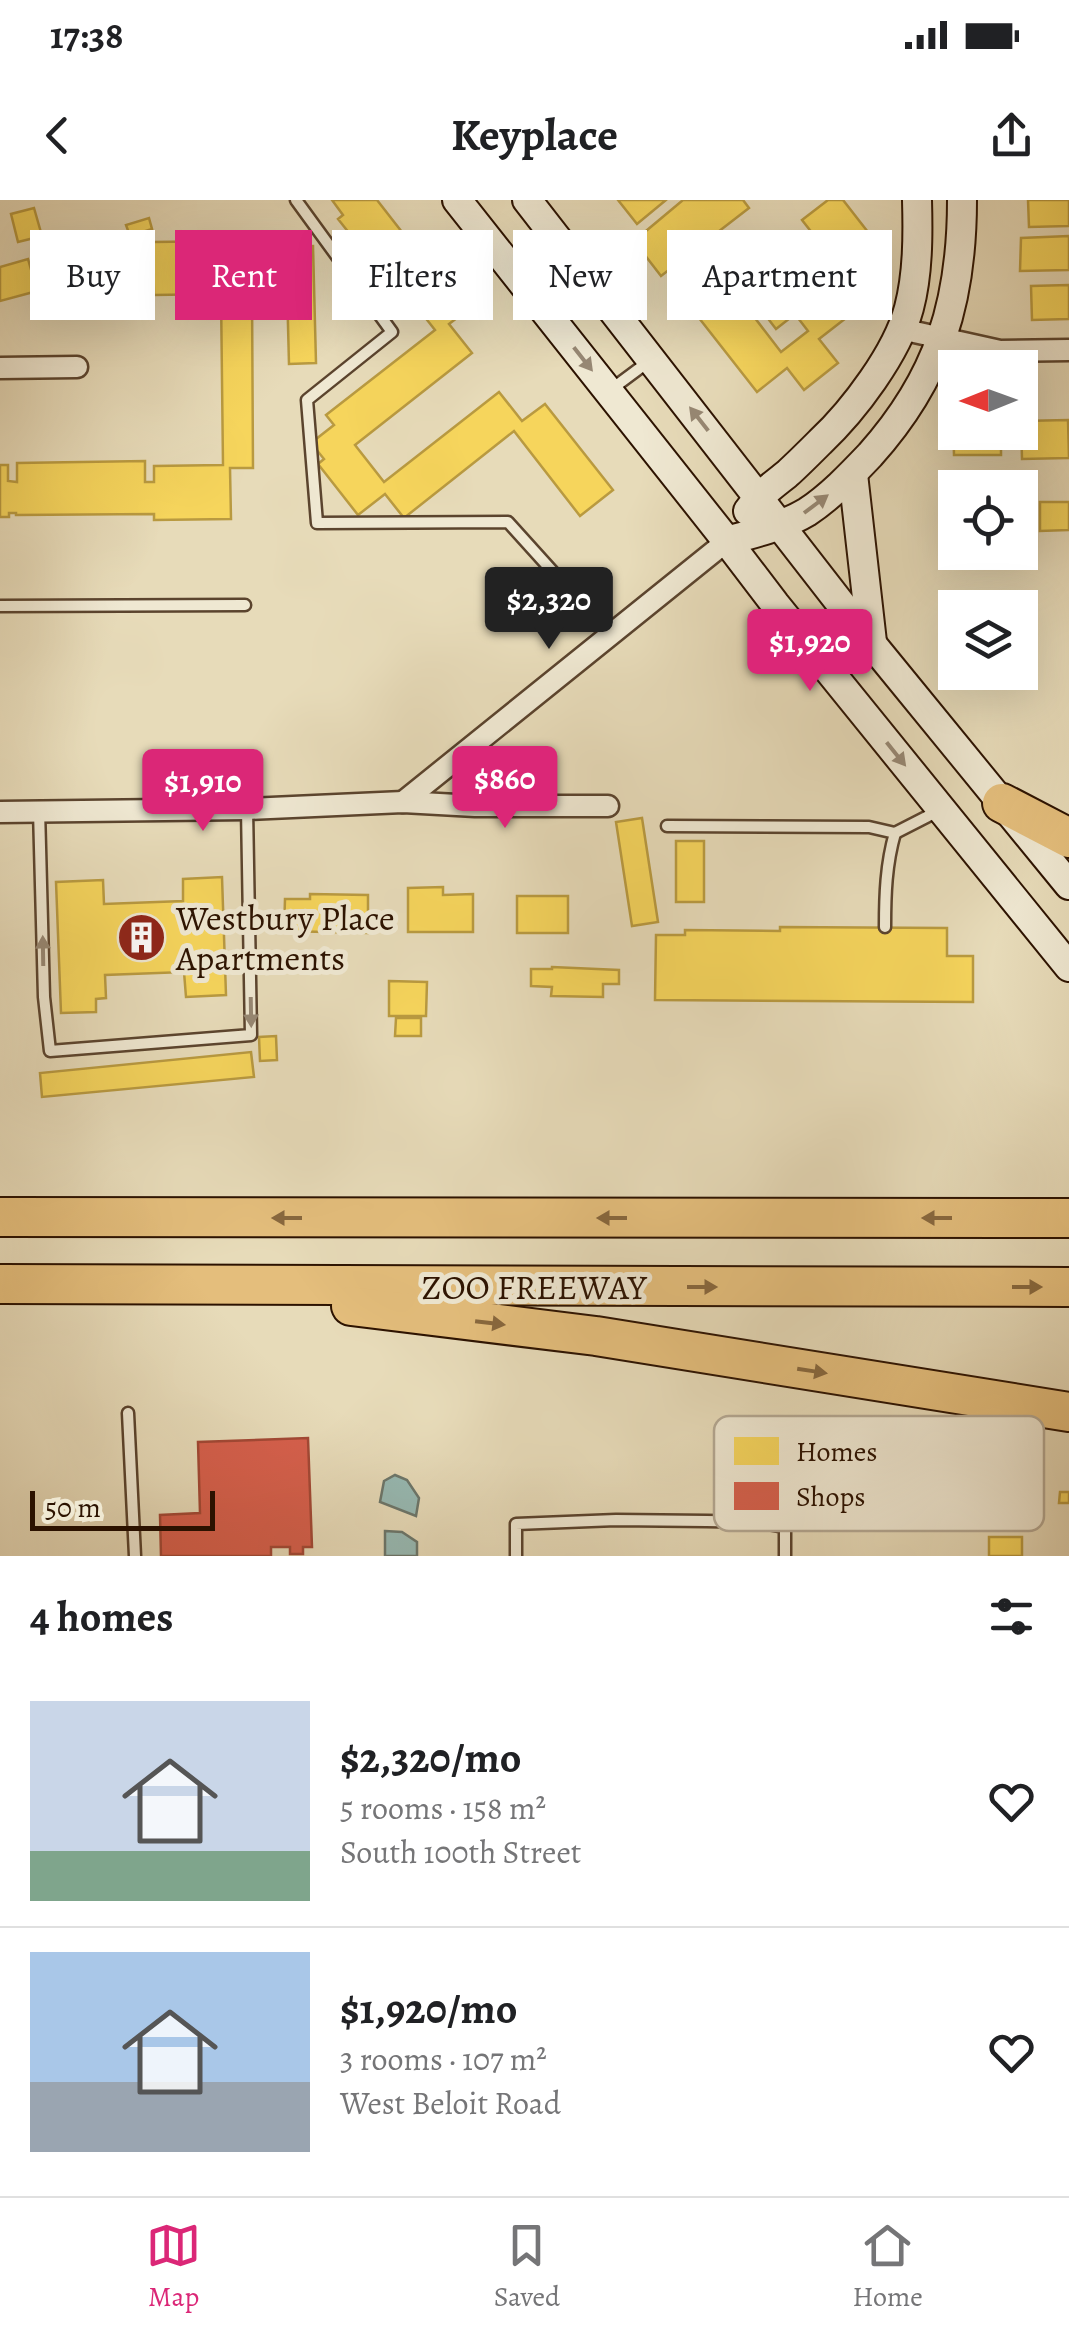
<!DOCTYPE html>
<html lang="en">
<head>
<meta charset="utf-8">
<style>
  body { margin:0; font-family:Alegreya,serif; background:#f2f2f2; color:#202124; height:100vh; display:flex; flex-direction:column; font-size:38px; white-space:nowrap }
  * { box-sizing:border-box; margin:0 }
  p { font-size:32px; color:#757577 }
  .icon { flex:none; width:55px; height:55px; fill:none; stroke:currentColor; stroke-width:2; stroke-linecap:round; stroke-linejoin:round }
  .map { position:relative; height:1356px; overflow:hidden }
  .details { display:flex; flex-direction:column; background:#fff; flex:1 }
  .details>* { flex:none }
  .top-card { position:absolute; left:30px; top:30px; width:1010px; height:90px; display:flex; gap:20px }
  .needle { width:65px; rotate:269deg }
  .controls { position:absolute; left:938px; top:150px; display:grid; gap:20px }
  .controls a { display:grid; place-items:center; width:100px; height:100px; border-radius:0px; background:#fff; box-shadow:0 10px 40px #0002; font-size:50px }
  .scale { position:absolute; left:30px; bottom:25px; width:185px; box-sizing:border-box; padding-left:10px; border:5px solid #2c1200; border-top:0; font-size:28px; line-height:35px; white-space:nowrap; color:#2c1200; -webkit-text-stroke:8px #efe8d2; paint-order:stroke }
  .price { position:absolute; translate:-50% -85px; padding:0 22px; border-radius:10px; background:#db2777; color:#fff; font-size:32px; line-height:65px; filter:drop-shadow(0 2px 5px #0008) }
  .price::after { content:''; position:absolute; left:50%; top:60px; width:30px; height:22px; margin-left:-15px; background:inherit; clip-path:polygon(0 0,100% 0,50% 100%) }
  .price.current { background:#222; color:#fff }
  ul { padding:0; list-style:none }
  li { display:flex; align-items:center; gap:30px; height:250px; padding:0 30px }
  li+li { border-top:2px solid #e0e0e0 }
  li span { display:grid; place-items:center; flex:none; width:280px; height:200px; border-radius:0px; color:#555 }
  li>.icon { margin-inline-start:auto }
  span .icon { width:120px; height:120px; fill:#fffc; stroke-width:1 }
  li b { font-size:42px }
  h2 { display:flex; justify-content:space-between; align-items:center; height:120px; padding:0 30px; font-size:42px }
  .chip { padding:0 35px; border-radius:0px; background:#fff; box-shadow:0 10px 40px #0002; font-size:35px; line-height:90px }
  .chip.current { background:#db2777; color:#fff }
  .status { display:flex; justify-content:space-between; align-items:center; height:70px; padding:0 50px; background:#fff; direction:ltr }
  .status svg { height:28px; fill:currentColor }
  header { display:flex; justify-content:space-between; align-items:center; height:130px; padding:0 30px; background:#fff; font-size:45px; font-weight:700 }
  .menu { display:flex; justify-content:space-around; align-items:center; height:140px; border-top:2px solid #e0e0e0; background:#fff; font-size:28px; color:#757577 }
  .menu a { display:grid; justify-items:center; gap:5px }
  .menu .current { color:#db2777 }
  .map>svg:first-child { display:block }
</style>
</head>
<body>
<div class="status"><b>17:38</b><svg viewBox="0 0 49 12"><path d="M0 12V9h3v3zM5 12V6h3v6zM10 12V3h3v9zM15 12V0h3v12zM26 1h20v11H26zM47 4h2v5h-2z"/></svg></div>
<header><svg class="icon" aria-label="back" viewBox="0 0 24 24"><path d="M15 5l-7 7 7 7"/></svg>Keyplace<svg class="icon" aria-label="share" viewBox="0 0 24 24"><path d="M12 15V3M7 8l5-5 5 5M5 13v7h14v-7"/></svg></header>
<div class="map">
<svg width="1069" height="1356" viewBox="0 0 1069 1356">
  <rect width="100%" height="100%" fill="#e7dbb9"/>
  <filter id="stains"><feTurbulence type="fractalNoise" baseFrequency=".002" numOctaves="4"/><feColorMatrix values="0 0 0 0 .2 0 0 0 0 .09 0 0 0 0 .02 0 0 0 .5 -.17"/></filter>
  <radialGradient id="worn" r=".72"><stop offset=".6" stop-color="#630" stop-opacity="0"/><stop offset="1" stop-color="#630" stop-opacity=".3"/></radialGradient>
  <g fill="#97bab4" stroke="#6c776c" stroke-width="2.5">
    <path d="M767,38c18,7 19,25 18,42l4,3 -2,6 -11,6 -13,-4 -5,-10 3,-14 -8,-12 2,-12z"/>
    <polygon points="395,1275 407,1280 419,1298 416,1316 380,1302 384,1281"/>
    <polygon points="385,1331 402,1332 417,1342 417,1356 385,1356"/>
  </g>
  <g fill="#f6d55c" stroke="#b99a40" stroke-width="2.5">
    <polygon points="332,0 377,0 423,59 428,55 470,108 449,124 472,153 355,245 384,282 499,192 522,221 545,204 613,290 580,316 514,231 404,318 385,294 358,315 318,264 324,259 311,243 334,225 326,215 435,130 398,83 392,87 338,19 343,15"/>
    <polygon points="618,0 666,0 637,24"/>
    <polygon points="683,0 743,0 749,8 661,76 634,41"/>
    <polygon points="828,0 843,0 882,50 854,72 873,97 819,139 838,163 804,190 787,168 757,192 699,118 707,112 678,75 715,47 744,85 735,92 781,152 808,131 788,105 838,66 802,20"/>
    <polygon points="1028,0 1069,0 1069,26 1029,27"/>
    <polygon points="34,8 42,36 18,42 11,14"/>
    <polygon points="149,18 152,29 130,36 126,25"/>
    <polygon points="1069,36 1069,70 1020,71 1021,38"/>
    <polygon points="230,41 231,93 252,93 253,268 230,268 231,319 154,320 154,314 16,315 16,313 9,313 9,317 0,317 0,265 8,265 8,281 17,282 17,263 145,261 145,282 154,282 154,266 223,265 221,94 154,95 153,42"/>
    <polygon points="313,46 316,163 289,164 286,47"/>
    <polygon points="28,59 37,91 0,101 0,67"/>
    <polygon points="1069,85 1069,119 1032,120 1031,86"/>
    <polygon points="779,105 790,118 776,129 766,116"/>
    <polygon points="953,217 955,232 1001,232 1001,255 954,255"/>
    <polygon points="1068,220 1069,258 1022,259 1021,221"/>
    <polygon points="1040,302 1069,302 1069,330 1040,331"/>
    <polygon points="642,618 658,722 632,726 616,622"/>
    <rect x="676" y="641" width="28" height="61"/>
    <polygon points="222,677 226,795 186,797 184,772 105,775 106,798 96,799 96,812 61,813 56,682 103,680 104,704 183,701 183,679"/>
    <polygon points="443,687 443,695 473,694 473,732 408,732 408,688"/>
    <polygon points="310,694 368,695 368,733 284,731 285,699 310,699"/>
    <rect x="517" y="696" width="51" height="37"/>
    <polygon points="780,727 947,728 947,756 973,756 973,802 655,800 656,735 685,735 685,730 780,731"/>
    <polygon points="552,767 619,770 619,784 603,784 603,797 551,796 552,787 531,786 531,769 552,769"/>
    <polygon points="389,781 427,782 426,816 389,816"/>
    <polygon points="396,818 421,818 421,836 395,836"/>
    <polygon points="276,836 277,860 260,861 259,837"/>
    <polygon points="251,852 254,877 42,897 40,873"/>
    <polygon points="1060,1292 1069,1292 1069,1303 1059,1303"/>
    <rect x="989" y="1337" width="33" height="19"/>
  </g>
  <polygon fill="#d6604d" stroke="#a34936" stroke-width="2.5" points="308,1238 312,1347 303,1347 303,1354 290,1354 290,1347 271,1347 271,1356 161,1356 160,1315 200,1313 198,1242"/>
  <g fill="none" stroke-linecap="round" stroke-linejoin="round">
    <defs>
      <g id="lane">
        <polyline points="296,0 392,132 307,200 317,323 508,322 610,435"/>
        <polyline points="609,191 648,162"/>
        <polyline points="0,406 245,405"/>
        <polyline points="835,476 871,444"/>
        <polyline points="39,610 44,797 50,851 251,835 247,609"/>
        <polyline points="667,626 869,627 895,633 940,610"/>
        <path d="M885,727c0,-32 1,-63 10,-94"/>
        <polyline points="128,1213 135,1356"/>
        <polyline points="516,1356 516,1324 616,1320 707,1321 757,1322 785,1327 785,1356"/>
      </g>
      <g id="street">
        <polyline points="901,129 1000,151 1069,150"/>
        <polyline points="0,168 77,167"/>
        <polyline points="403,602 727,341"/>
        <polyline points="0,612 247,609 403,602 475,606 608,606"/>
      </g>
      <g id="secondary">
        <polyline points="457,0 727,341 775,404 1069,767"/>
        <polyline points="527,0 872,444 1069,685"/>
        <polyline points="853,274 872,442"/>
        <path d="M748,311c11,-16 24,-25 39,-37 11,-10 22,-21 33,-32 34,-32 77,-89 89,-134 9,-34 9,-73 8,-108"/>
        <path d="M727,341c27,-8 55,-14 80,-29 23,-15 44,-37 63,-57 69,-77 92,-153 92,-255"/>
      </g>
      <g id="highway">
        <polyline points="1002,603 1069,638"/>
        <polyline points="0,1017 1069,1018"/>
        <polyline points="0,1084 1069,1087"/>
        <polyline points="351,1106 596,1136 1069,1212"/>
      </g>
    </defs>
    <use href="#lane" stroke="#5b442e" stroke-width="15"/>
    <use href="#street" stroke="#5b442e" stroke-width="25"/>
    <use href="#secondary" stroke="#2c1200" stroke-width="32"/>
    <use href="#highway" stroke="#2c1200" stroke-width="42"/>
    <use href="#lane" stroke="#efe8d2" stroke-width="10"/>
    <use href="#street" stroke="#efe8d2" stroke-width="20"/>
    <use href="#secondary" stroke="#efe8d2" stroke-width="28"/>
    <use href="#highway" stroke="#e4be7c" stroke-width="38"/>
  </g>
  <defs><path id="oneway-solid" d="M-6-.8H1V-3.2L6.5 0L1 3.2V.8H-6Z" transform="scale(2.5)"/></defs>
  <g fill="#978874">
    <use href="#oneway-solid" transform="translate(583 159) rotate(52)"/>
    <use href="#oneway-solid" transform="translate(699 219) rotate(-128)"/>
    <use href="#oneway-solid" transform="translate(816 304) rotate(-37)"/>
    <use href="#oneway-solid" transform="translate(896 554) rotate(51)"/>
    <use href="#oneway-solid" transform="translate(43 751) rotate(-91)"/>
    <use href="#oneway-solid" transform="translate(251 812) rotate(89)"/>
  </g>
  <g fill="#88683e">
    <use href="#oneway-solid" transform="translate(287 1018) rotate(-180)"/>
    <use href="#oneway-solid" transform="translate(612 1018) rotate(-180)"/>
    <use href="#oneway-solid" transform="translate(937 1018) rotate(180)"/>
    <use href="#oneway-solid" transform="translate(702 1087)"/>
    <use href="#oneway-solid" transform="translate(1027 1087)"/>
    <use href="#oneway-solid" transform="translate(490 1123) rotate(7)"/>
    <use href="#oneway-solid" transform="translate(812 1171) rotate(9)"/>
  </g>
  <defs>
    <symbol id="building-disc" viewBox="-11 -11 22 22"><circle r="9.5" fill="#8f2418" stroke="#efe8d2"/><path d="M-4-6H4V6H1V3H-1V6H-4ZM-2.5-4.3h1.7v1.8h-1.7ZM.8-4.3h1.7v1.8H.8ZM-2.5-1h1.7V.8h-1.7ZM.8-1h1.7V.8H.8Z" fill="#fff"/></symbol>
  </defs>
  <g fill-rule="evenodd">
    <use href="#building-disc" x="114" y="710" width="55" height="55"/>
  </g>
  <g text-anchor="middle" stroke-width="10" stroke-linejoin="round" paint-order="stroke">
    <g font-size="35" fill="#2c1200" stroke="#efe8d2" text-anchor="start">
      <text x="176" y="730">Westbury Place<tspan x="176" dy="40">Apartments</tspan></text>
    </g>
    <g font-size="35" fill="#2c1200" stroke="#efe8d2">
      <text x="534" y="1099">ZOO FREEWAY</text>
    </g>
  </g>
  <rect x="714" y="1216" width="330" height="115" rx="15" fill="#efe8d2" stroke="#b4a893" stroke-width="2.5"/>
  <rect x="734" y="1237" width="45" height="28" fill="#f6d55c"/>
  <rect x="734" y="1282" width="45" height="28" fill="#d6604d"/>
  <g font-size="28" fill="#2c1200">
    <text x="796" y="1261">Homes</text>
    <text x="796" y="1306">Shops</text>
  </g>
  <rect width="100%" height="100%" filter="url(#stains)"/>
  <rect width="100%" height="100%" fill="url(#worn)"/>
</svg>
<div class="controls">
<a><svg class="needle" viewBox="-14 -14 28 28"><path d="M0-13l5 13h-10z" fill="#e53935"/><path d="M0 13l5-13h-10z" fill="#757577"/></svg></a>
<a><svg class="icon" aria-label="locate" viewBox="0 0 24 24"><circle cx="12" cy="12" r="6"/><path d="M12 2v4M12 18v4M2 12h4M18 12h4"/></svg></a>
<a><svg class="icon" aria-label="layers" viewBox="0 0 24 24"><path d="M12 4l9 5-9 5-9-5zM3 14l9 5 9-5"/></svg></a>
</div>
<div class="scale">50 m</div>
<b class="price current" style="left:549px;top:452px">$2,320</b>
<b class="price" style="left:810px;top:494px">$1,920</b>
<b class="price" style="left:505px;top:631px">$860</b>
<b class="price" style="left:203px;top:634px">$1,910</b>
<div class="top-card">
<a class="chip">Buy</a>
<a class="chip current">Rent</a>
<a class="chip">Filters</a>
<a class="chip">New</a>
<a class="chip">Apartment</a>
</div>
</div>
<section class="details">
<h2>4 homes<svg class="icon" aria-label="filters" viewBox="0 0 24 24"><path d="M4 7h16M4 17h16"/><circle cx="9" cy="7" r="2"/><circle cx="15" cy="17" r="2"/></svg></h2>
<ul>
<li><span style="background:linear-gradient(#c9d6e8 75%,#7fa58c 0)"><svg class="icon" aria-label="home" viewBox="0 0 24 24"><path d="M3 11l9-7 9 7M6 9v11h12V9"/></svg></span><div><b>$2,320/mo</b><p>5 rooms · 158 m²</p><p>South 100th Street</p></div><svg class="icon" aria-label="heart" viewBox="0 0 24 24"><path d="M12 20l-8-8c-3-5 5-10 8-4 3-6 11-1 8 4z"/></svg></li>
<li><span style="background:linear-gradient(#a9c7e8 65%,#9aa5b1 0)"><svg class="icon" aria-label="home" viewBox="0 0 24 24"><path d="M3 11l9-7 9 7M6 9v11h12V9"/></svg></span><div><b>$1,920/mo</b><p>3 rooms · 107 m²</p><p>West Beloit Road</p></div><svg class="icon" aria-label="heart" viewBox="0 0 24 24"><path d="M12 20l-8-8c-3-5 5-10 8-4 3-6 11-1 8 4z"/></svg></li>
</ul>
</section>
<nav class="menu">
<a class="current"><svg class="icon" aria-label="map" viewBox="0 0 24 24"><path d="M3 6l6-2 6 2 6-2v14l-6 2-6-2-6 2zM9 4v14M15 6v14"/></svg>Map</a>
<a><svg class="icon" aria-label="saved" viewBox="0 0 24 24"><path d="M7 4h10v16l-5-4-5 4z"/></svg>Saved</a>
<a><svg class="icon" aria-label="home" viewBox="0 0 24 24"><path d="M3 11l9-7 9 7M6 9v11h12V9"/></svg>Home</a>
</nav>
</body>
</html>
